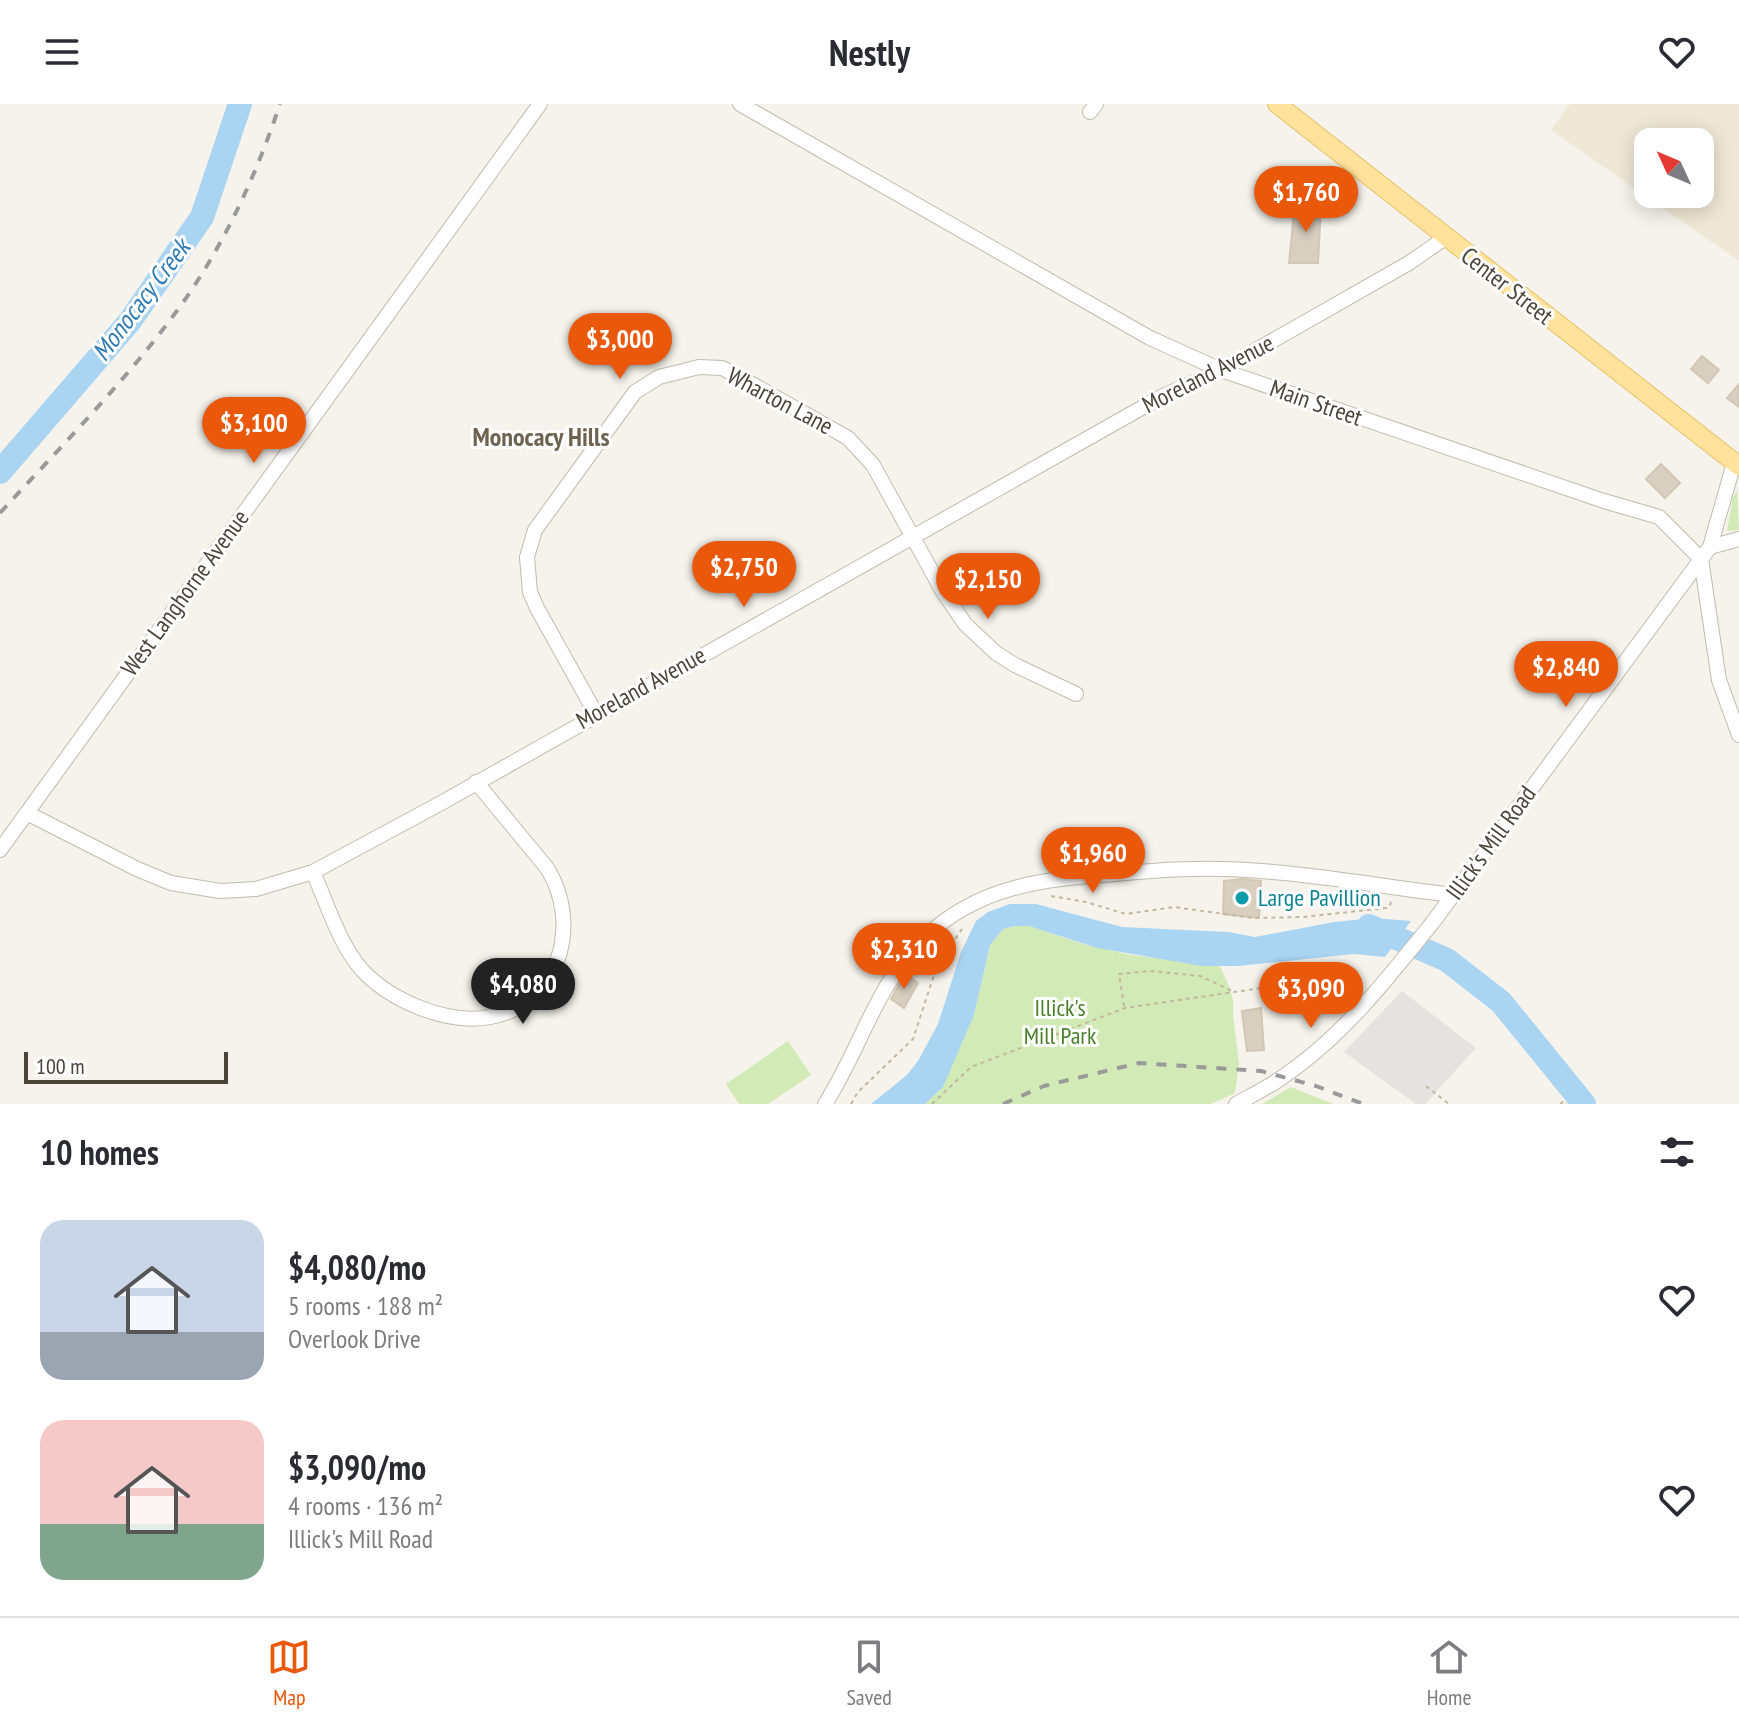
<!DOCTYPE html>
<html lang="en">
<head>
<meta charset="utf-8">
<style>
  body { margin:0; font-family:"PT Sans Narrow",sans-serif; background:#f2f2f3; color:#2b2b33; height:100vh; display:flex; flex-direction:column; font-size:30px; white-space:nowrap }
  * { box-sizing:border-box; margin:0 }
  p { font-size:26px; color:#7c7c81 }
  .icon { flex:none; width:44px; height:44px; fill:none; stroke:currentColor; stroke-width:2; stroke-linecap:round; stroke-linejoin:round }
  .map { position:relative; height:1000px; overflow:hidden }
  .drawer { display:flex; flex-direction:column; background:#fff; flex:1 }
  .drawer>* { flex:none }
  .needle { width:52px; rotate:314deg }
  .buttons { position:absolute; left:1634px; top:24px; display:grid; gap:16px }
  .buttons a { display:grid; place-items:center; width:80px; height:80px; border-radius:16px; background:#fff; box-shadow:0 4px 20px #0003; font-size:40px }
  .scale { position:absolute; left:24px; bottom:20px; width:204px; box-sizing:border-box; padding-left:8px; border:4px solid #4b4439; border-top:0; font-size:22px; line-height:28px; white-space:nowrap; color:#4b4439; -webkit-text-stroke:6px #fff; paint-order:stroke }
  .price { position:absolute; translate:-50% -68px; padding:0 18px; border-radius:28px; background:#ea580c; color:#fff; font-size:26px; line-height:52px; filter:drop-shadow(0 2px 4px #0008) }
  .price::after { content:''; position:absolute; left:50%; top:48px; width:24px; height:18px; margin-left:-12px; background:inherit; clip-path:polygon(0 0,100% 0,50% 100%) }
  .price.active { background:#222; color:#fff }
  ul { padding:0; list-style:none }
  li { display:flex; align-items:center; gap:24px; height:200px; padding:0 40px }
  li span { display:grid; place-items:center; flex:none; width:224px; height:160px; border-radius:24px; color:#555 }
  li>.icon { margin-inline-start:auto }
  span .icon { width:96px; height:96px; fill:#fffc; stroke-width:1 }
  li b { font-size:34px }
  h2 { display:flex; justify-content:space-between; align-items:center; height:96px; padding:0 40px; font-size:34px }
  header { display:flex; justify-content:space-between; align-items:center; height:104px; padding:0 40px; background:#fff; font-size:36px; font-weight:600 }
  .menu { display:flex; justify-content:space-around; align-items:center; height:112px; border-top:2px solid #e1e1e2; background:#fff; font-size:22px; color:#7c7c81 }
  .menu a { display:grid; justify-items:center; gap:4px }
  .menu .active { color:#ea580c }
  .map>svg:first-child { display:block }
</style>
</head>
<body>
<header><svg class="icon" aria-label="menu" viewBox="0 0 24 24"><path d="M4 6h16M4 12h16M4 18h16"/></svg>Nestly<svg class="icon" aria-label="heart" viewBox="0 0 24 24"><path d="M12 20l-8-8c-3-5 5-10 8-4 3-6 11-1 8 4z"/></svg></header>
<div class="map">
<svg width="1739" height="1000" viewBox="0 0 1739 1000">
  <rect width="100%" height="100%" fill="#f6f3ec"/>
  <path fill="#efe8d6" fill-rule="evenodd" d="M1570,0h169v157l-188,-131zM1648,38h52v52h-52z"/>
  <g fill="#d2eab5">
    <polygon points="1737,387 1739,426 1727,427 1733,393"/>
    <path d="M1015,822h14l57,19 45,10 89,11c7,16 16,31 13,49l6,49 -4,29 -24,11h-286l16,-15 33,-74 16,-70 13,-16z"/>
    <polygon points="788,937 811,971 768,1000 739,1000 726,980"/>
    <polygon points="1291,983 1333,1000 1262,1000"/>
  </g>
  <polygon fill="#e5e3e0" points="1402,887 1476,944 1425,1000 1416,1000 1344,948"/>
  <polygon fill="#a9d4f2" points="1010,800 1036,800 1122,823 1228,828 1255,833 1334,818 1374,814 1411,817 1385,853 1354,850 1238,862 1202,862 1097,844 1029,822 1015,822 1003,825 990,841 974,911 943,983 925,1000 871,1000 907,971 918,957 938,920 961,848 976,817 988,808"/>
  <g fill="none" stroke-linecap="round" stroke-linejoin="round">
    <g stroke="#a9d4f2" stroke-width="24">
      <polyline points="0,368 130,217 202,113 240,0"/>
      <polyline points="1369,822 1447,856 1501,898 1584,1000"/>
    </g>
  </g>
  <g fill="#d8cfc1" stroke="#d3c7b4" stroke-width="2">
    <polygon points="1295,99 1321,102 1318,159 1289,159"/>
    <polygon points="1702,252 1719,266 1708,279 1691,265"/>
    <polygon points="1739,280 1739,303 1727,294"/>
    <polygon points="1661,360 1680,379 1665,394 1646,375"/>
    <polygon points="1242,775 1261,777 1259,814 1223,810 1224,777"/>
    <polygon points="905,870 918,879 904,904 891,895"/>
    <polygon points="1261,904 1264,946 1247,947 1242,907"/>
  </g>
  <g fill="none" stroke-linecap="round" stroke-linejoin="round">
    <defs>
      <g id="minor">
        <polyline points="740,0 1150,234 1221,266 1604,397 1659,413 1701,455 1719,576 1739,631"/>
        <polyline points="1090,8 1096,0"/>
        <polyline points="1710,443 1739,435"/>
        <polyline points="596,610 537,504 530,488 527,453 535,426 635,288 659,273 699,263 722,264 736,271 848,334 873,361 942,486 965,520 996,549 1015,561 1076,590"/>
        <polyline points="27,709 137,765 171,779 220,787 256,785 313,768 443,698 1161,293 1221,266 1409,159 1445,134"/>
        <polyline points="0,746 540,0"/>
        <path d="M313,768c14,31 26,72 49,98 29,31 85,55 128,47 70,-12 92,-94 57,-149l-71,-86"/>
        <path d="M825,1000c35,-54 51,-120 99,-166 54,-52 119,-59 191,-64 26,-2 52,-5 78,-5 88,-2 174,16 260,26"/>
        <path d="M1236,1000c16,-9 33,-17 48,-28 59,-40 105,-99 149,-154l277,-375 24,-84"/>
      </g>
      <polyline id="major" points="1277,0 1739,362"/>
    </defs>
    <use href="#minor" stroke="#c2bbae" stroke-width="16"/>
    <use href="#major" stroke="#e6c16a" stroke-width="20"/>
    <g stroke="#c4b79f" stroke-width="2" stroke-dasharray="4 4" stroke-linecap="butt">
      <polyline points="1051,792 1086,798 1126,810 1174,803 1253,814 1303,813 1386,804 1390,802 1391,796"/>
      <polyline points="1124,902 1119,870 1150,867 1200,872 1232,887"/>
      <polyline points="1426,982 1449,1000"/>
      <polyline points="851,1000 858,988 913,935 937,862 964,822"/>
      <polyline points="932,1000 971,963 1125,904 1350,871 1361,879"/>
      <polyline points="1560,1000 1564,997 1566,1000"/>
    </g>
    <use href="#minor" stroke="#fff" stroke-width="14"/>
    <use href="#major" stroke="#ffe39c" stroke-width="18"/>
    <g stroke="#9a9a9a" stroke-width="4" stroke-dasharray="10 10" stroke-linecap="butt">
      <path d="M0,409c63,-69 130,-136 184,-212 42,-60 73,-128 96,-197"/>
      <polyline points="1003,1000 1044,982 1139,959 1261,967 1316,982 1363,1000"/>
    </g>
  </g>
  <circle fill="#0f9aa8" stroke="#fff" stroke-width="3" cx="1242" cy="794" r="8"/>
  <g text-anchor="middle" stroke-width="6" stroke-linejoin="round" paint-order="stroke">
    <g font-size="24" fill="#4b4439" stroke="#fff">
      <text transform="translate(1507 182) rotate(38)" y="8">Center Street</text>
      <text transform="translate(1208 270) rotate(-27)" y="8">Moreland Avenue</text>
      <text transform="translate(780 297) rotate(28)" y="8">Wharton Lane</text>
      <text transform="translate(1316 299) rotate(19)" y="8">Main Street</text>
      <text transform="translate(185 489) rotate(-54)" y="8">West Langhorne Avenue</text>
      <text transform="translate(641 584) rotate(-29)" y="8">Moreland Avenue</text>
      <text transform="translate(1491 739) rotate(-54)" y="8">Illick's Mill Road</text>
    </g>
    <g font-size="24" fill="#0d838f" stroke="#fff" text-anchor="start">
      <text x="1258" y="802">Large Pavillion</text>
    </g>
    <g font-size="24" fill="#4a7f2a" stroke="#fff">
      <text x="1060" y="912">Illick's<tspan x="1060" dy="28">Mill Park</tspan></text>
    </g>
    <g font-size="26" font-style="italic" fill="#2e7ab2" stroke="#fff">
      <text transform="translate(141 196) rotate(-53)" y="9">Monocacy Creek</text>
    </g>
    <g font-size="26" font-weight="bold" fill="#6e6250" stroke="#fff">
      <text x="541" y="342">Monocacy Hills</text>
    </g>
  </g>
</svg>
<div class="buttons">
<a><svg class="needle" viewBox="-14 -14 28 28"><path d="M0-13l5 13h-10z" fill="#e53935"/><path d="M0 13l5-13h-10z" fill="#7c7c81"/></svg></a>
</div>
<div class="scale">100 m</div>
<b class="price" style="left:1306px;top:130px">$1,760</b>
<b class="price" style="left:620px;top:277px">$3,000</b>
<b class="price" style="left:254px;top:361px">$3,100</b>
<b class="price" style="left:744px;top:505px">$2,750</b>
<b class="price" style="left:988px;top:517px">$2,150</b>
<b class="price" style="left:1566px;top:605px">$2,840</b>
<b class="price" style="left:1093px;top:791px">$1,960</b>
<b class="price" style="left:904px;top:887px">$2,310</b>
<b class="price active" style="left:523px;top:922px">$4,080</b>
<b class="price" style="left:1311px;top:926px">$3,090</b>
</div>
<section class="drawer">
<h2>10 homes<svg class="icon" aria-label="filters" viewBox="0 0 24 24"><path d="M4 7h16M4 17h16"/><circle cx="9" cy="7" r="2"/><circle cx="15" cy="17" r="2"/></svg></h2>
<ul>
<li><span style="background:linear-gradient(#c9d6e8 70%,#9aa5b1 0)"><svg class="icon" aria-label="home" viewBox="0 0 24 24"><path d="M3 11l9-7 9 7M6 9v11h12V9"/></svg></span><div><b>$4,080/mo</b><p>5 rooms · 188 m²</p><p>Overlook Drive</p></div><svg class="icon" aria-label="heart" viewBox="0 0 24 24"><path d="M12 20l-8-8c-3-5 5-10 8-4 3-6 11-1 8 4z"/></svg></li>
<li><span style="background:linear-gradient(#f6c9c9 65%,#7fa58c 0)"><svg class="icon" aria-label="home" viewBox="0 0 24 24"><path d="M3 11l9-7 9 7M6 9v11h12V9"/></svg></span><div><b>$3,090/mo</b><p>4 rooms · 136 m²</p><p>Illick's Mill Road</p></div><svg class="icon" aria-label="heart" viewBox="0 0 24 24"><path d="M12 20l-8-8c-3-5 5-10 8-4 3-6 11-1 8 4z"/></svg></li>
</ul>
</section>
<nav class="menu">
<a class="active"><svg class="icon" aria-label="map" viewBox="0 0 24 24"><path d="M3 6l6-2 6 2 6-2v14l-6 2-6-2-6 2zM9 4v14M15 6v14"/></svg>Map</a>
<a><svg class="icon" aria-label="saved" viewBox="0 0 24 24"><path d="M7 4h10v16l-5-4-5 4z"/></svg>Saved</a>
<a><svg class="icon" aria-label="home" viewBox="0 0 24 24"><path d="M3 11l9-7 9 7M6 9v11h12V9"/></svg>Home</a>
</nav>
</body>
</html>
